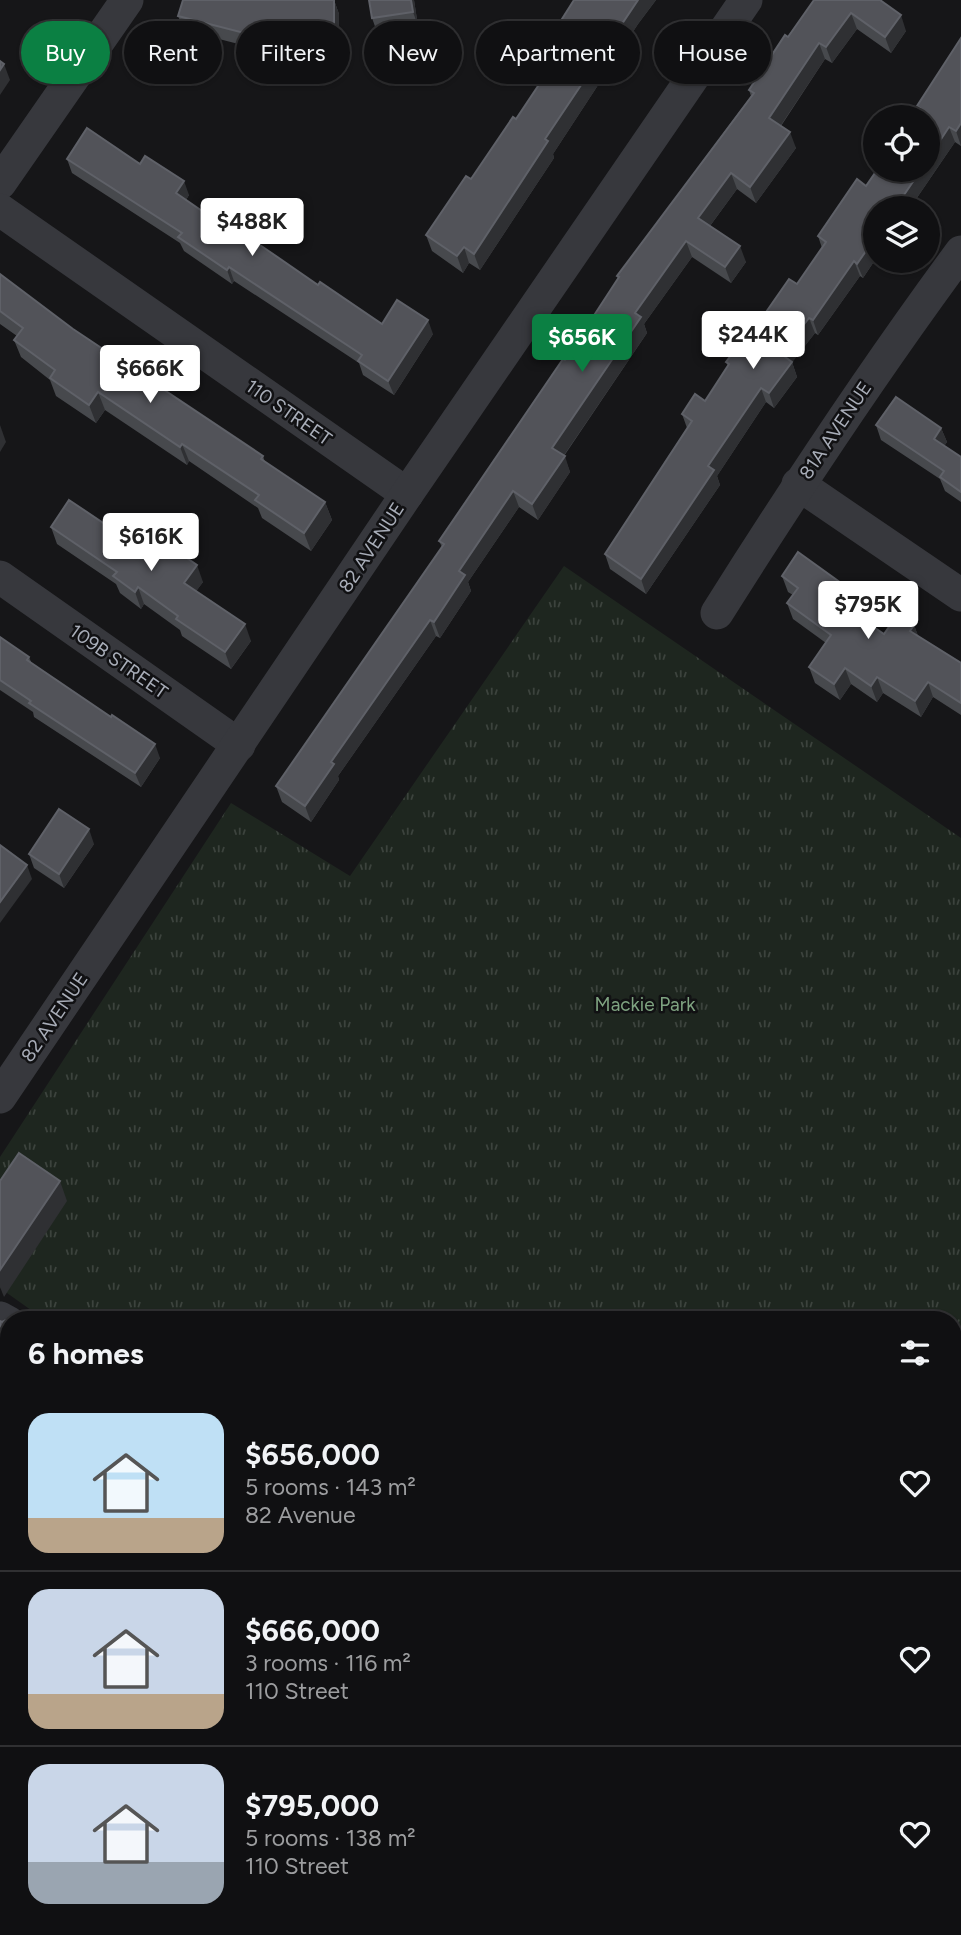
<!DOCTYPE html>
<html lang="en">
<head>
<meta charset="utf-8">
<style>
  body { margin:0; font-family:Figtree,sans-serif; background:#1e1e20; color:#f1f3f6; height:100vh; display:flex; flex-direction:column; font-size:26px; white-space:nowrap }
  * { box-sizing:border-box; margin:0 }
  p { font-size:23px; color:#9c9d9f }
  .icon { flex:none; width:38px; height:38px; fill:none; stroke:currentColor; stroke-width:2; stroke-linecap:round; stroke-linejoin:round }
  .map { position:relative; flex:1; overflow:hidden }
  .sheet { position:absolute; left:0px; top:1311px; width:962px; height:625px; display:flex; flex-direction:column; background:#101012; border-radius:28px 28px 0 0; box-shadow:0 2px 5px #0004,0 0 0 2px #303032 }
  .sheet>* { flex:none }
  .top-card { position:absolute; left:21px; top:21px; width:920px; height:63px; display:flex; gap:14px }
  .tools { position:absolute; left:863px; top:105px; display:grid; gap:14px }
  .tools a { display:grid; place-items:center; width:77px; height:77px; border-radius:50%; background:#101012; box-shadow:0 2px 5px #0004,0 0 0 2px #303032; font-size:35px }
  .price { position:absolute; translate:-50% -60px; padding:0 16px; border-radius:7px; background:#fff; color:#222; font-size:23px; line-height:46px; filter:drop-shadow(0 2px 4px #0008) }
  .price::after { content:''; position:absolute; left:50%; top:42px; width:21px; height:16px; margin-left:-10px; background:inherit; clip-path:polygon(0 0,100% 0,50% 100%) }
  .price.on { background:#0b8043; color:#fff }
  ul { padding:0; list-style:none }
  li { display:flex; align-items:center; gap:21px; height:175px; padding:0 28px }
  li+li { border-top:2px solid #303032 }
  li span { display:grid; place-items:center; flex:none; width:196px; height:140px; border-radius:21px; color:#555 }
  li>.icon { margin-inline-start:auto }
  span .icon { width:84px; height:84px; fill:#fffc; stroke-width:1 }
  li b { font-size:30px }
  h2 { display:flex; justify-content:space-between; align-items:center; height:84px; padding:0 28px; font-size:30px }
  .pill { padding:0 24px; border-radius:32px; background:#101012; box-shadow:0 2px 5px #0004,0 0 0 2px #303032; font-size:24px; line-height:63px }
  .pill.on { background:#0b8043; color:#fff }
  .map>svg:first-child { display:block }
</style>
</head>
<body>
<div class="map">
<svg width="961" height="1935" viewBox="0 0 961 1935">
  <defs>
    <pattern id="park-tufts" width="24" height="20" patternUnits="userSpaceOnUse" patternTransform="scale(1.75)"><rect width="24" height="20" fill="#1e261f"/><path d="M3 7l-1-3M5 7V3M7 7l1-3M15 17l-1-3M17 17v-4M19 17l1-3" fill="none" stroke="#3c433d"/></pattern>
  </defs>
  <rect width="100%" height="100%" fill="#161618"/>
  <g fill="#1e261f">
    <polygon points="961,1745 961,1838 954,1833 954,1756"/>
    <polygon points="107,1927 882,1927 890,1935 102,1935"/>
  </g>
  <g fill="url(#park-tufts)">
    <polygon points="564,566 961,838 961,1668 954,1679 954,1320 45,1320 0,1288 0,1157 231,803 350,876"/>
    <polygon points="954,1852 961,1857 961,1912 954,1923"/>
    <polygon points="908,1927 951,1927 945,1935 920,1935"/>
  </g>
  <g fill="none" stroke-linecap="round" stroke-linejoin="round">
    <g stroke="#37383d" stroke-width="33">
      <polyline points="0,183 127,0"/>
      <polyline points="0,210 407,494"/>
      <polyline points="798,484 961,595"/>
      <polyline points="0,577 239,745"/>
      <path d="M717,613c78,-124 157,-243 244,-361"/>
      <polyline points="0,1097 407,494 746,0"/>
      <polyline points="0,1318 9,1323"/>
    </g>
  </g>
  <g fill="#47494d">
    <polygon points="334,0 339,14 339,54 277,54 184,30 178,16"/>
    <polygon points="414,0 418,26 377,32 372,18"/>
    <polygon points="574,0 656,0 638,24 553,154 554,158 480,270 469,263 463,273 432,251 426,235 471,179 516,119 558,56 555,54 550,38"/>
    <polygon points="814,0 906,31 891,53 857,29 832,63 825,59 781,126 796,148 756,203 737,189 710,226 746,262 731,283 692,257 644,324 647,333 564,456 570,472 538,520 519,507 468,582 471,591 440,638 436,636 338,776 339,780 311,822 282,802 276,786 442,547 439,541 565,360 618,278 617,276 751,96 749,90"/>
    <polygon points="961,38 961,146 955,142 910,208 875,208 875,260 863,278 860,276 818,335 815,333 792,362 797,377 774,408 766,402 717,476 720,485 646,594 610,569 605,554 687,428 682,414 705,401 728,366 726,362 764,315 797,284 822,248 818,236 866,186 918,110 917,106"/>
    <polygon points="67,159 140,164 189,195 186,200 257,249 382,324 433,334 394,395 363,375 359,363 234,281 232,284 184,251 180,243 72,173"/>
    <polygon points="0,274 73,329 263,456 265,462 325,502 332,520 311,551 262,518 258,508 189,461 187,465 105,410 96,423 56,396 50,380 21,357 14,340 17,336 0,324"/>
    <polygon points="876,425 941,428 947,442 944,446 961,457 961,502 945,491 940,479 881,440"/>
    <polygon points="51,527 136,545 203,582 196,591 251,641 231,669 182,636 180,630 144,604 141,609 120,593 116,584 57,544"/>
    <polygon points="782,576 841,583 847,599 843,606 884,634 914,625 918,636 961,663 961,715 933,697 921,717 883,693 877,702 851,684 840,700 815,683 809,667 826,643 793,619 787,603 793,595 788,592"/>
    <polygon points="0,637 29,657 32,664 160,758 141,787 34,717 33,712 0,690"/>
    <polygon points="94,844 64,888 34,868 29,854"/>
    <polygon points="9,1320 9,1832 0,1826 0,1321 2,1322"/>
    <polygon points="9,1876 9,1927 78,1927 73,1935 9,1935 1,1911 2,1909 0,1902 0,1889"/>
  </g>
  <g fill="#2f3033">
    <polygon points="334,0 339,14 339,54 334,40"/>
    <polygon points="411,0 414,0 418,26 413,12"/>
    <polygon points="638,0 656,0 638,24 553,154 554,158 480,270 474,254 545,139"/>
    <polygon points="851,13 857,29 832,63 826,47"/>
    <polygon points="901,15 906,31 891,53 885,37"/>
    <polygon points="819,43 825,59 775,134 769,118"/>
    <polygon points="4,64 10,80 0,95 0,70"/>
    <polygon points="961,123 961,146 956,131"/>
    <polygon points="949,127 955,142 910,208 895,208 921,170 928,170 928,159"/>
    <polygon points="790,132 796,148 756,203 750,187"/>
    <polygon points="731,173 737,189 704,234 698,218"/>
    <polygon points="184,181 189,195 181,208 176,193"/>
    <polygon points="875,238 875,260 863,278 857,264"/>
    <polygon points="686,241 692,257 644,324 647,333 558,464 552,448 635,313"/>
    <polygon points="740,246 746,262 731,283 725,267"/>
    <polygon points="464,247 469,263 463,273 457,256"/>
    <polygon points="854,261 860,276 818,335 813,320"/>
    <polygon points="229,267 234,281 232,284 227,270"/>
    <polygon points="809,318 815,333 787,369 781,354"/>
    <polygon points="428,320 433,334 394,395 388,381"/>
    <polygon points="792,362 797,377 774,408 769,393"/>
    <polygon points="761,388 766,402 717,476 720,485 646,594 641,579 708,466"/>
    <polygon points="98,392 105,410 96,423 89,405"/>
    <polygon points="0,425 6,442 0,452"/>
    <polygon points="941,428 947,442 939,453 934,439"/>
    <polygon points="182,444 189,461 187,465 180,447"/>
    <polygon points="565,456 570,472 538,520 532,504"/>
    <polygon points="513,491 519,507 468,582 471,591 440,638 434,622 459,571"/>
    <polygon points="325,502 332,520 311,551 304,533"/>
    <polygon points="197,565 203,582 190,600 184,583"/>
    <polygon points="841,583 847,599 837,614 831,598"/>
    <polygon points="138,587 144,604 141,609 135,592"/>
    <polygon points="430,620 436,636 338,776 339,780 311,822 305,806 331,762"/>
    <polygon points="245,624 251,641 231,669 225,652"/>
    <polygon points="914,625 920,641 910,631"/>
    <polygon points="845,668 851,684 840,700 834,684"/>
    <polygon points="877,677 883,693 877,702 871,686"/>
    <polygon points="928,682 933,697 921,717 915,701"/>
    <polygon points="155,744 160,758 141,787 135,773"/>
    <polygon points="89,829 94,844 64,888 59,874"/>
    <polygon points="27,865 32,879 0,923 0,902"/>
    <polygon points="60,1181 67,1201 4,1297 0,1287 0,1270"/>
    <polygon points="48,1927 52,1935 43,1935"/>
    <polygon points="57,1927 78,1927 78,1928 73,1935 57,1935 55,1930"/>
  </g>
  <g fill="#525359" stroke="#5f6168" stroke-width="2">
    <polygon points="183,0 334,0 334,40 272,40 178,16"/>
    <polygon points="369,0 411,0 413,12 372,18"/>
    <polygon points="574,0 638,0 545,139 548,141 474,254 464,247 457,256 426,235 466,176 471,179 513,117 516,119 564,47 550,38"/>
    <polygon points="814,0 880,0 901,15 885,37 851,13 826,47 819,43 769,118 790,132 750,187 731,173 698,218 740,246 725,267 686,241 635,313 641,317 552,448 565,456 532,504 513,491 459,571 465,575 434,622 430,620 331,762 334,764 305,806 276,786 444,544 439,541 563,359 565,360 619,277 617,276 754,93 749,90 785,35 788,37"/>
    <polygon points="961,38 961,123 956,131 949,127 928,159 928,117 913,117 920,108 917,106"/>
    <polygon points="0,61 4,64 0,70"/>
    <polygon points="87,128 140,164 145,156 184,181 176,193 257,249 260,245 318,285 320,282 382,324 397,300 428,320 388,381 358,361 362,355 229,267 227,270 178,237 182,233 67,159"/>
    <polygon points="877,170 921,170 895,208 875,208 875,238 857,264 854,261 813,320 809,318 781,354 792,362 769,393 761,388 708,466 714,470 641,579 605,554 692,421 682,414 695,394 705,401 729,364 726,362 762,314 764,315 789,279 797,284 826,242 818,236 857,179 866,186"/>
    <polygon points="0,274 73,329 263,456 261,459 325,502 304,533 255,500 259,495 182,444 180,447 98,392 89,405 50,378 55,370 14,340 23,328 0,311"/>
    <polygon points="896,397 941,428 934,439 961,457 961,492 940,477 944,471 876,425"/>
    <polygon points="69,500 136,545 146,530 197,565 184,583 245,624 225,652 176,619 178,616 138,587 135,592 113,576 117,572 51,527"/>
    <polygon points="798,552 841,583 831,598 884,634 898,614 914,625 910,631 961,663 961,703 928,682 915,701 877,677 871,686 845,668 834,684 809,667 831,635 787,603 798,588 782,576"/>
    <polygon points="0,637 29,657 27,660 111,717 112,715 155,744 135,773 29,703 31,701 0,680"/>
    <polygon points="59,809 89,829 59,874 29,854"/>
    <polygon points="0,845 27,865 0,902"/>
    <polygon points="19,1153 60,1181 0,1270 0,1181"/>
    <polygon points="15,1316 20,1320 9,1320 9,1816 0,1810 0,1321 2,1322"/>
    <polygon points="9,1876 9,1922 4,1919 6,1915 1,1911 8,1901 0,1896 0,1889"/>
    <polygon points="961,1918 961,1935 949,1935"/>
    <polygon points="15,1927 48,1927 43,1935 27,1935"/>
  </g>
  <g text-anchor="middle" stroke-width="5" stroke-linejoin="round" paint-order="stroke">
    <g font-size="19" fill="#a8adb8" stroke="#111113">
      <text transform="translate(289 412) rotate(35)" y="7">110 STREET</text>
      <text transform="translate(835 430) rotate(-56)" y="7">81A AVENUE</text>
      <text transform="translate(371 547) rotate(-57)" y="7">82 AVENUE</text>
      <text transform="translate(119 661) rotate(35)" y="7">109B STREET</text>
      <text transform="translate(54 1017) rotate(-56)" y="7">82 AVENUE</text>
    </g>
    <g font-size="19" fill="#7fa381" stroke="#111113">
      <text x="645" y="1011">Mackie Park</text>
    </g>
  </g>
</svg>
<div class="tools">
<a><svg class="icon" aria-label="locate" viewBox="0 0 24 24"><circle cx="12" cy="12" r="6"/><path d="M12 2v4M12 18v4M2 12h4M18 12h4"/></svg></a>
<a><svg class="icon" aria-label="layers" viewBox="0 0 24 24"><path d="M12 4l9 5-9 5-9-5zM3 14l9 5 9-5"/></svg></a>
</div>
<b class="price" style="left:252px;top:258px">$488K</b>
<b class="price" style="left:753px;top:371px">$244K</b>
<b class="price on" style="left:582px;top:374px">$656K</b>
<b class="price" style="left:150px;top:405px">$666K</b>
<b class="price" style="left:151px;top:573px">$616K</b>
<b class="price" style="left:868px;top:641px">$795K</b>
<div class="top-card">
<a class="pill on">Buy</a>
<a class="pill">Rent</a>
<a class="pill">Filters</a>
<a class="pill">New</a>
<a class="pill">Apartment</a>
<a class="pill">House</a>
</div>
<section class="sheet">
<h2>6 homes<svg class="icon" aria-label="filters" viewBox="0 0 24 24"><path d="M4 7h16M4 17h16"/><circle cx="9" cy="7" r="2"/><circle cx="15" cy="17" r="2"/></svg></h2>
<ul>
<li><span style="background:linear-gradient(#bfe0f5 75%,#b9a48a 0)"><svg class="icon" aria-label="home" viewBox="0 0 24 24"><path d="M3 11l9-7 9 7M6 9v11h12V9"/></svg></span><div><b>$656,000</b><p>5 rooms · 143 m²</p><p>82 Avenue</p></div><svg class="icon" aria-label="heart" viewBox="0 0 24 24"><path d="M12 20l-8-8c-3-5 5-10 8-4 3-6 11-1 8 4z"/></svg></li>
<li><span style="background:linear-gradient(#c9d6e8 75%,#b9a48a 0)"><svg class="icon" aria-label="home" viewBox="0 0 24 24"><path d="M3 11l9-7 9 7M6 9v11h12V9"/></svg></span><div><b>$666,000</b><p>3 rooms · 116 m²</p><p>110 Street</p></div><svg class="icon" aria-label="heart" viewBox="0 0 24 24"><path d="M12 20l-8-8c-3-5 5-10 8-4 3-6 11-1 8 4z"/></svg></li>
<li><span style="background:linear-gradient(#c9d6e8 70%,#9aa5b1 0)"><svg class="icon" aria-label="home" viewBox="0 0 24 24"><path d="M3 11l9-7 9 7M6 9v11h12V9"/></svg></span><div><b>$795,000</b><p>5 rooms · 138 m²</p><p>110 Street</p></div><svg class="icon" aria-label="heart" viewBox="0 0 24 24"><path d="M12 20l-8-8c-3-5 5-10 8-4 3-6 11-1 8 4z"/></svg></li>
</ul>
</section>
</div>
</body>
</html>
